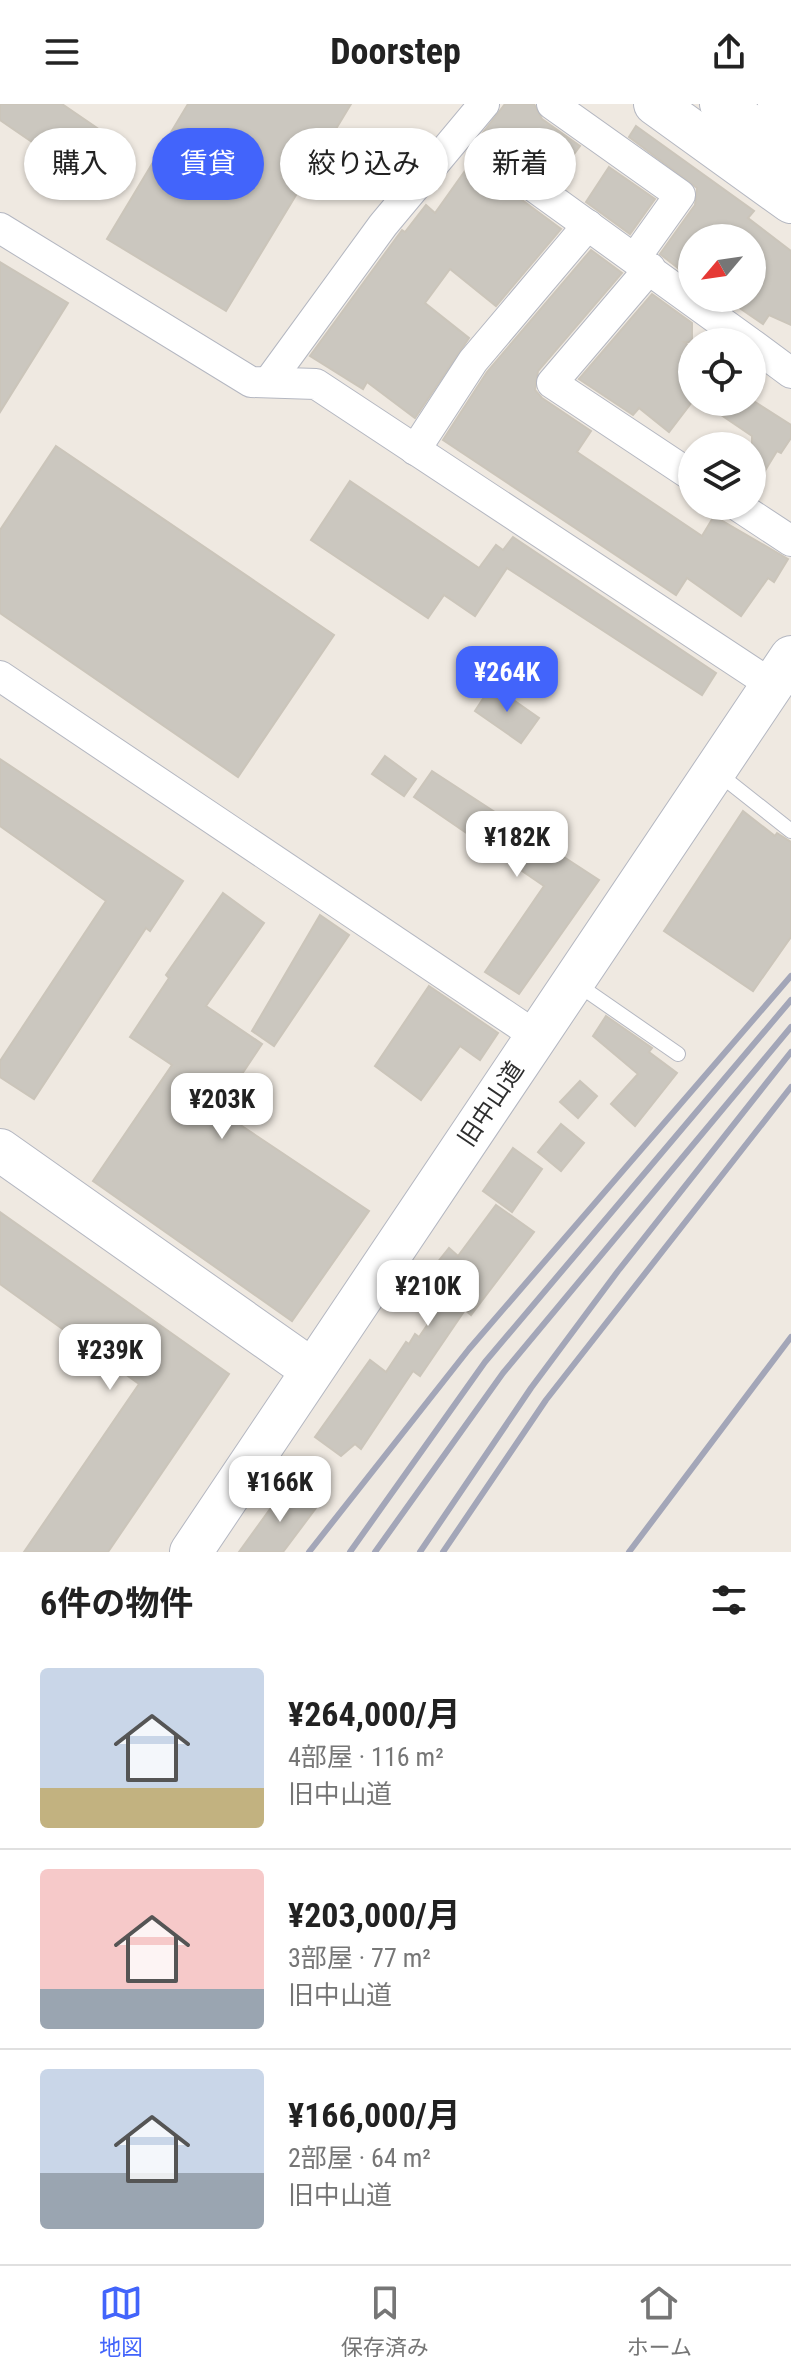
<!DOCTYPE html>
<html lang="ja">
<head>
<meta charset="utf-8">
<style>
  body { margin:0; font-family:"Roboto Condensed","Noto Sans JP",sans-serif; background:#f2f2f2; color:#222; height:100vh; display:flex; flex-direction:column; font-size:30px; white-space:nowrap }
  * { box-sizing:border-box; margin:0 }
  p { font-size:26px; color:#767676 }
  .icon { flex:none; width:44px; height:44px; fill:none; stroke:currentColor; stroke-width:2; stroke-linecap:round; stroke-linejoin:round }
  .map { position:relative; height:1448px; overflow:hidden }
  .panel { display:flex; flex-direction:column; background:#fff; flex:1 }
  .panel>* { flex:none }
  .guide { position:absolute; left:24px; top:24px; width:744px; height:72px; display:flex; gap:16px }
  .needle { width:52px; rotate:241deg }
  .tools { position:absolute; left:678px; top:120px; display:grid; gap:16px }
  .tools a { display:grid; place-items:center; width:88px; height:88px; border-radius:50%; background:#fff; box-shadow:0 2px 6px #0004; font-size:40px }
  .price { position:absolute; translate:-50% -68px; padding:0 18px; border-radius:16px; background:#fff; color:#222; font-size:26px; line-height:52px; filter:drop-shadow(0 2px 4px #0008) }
  .price::after { content:''; position:absolute; left:50%; top:48px; width:24px; height:18px; margin-left:-12px; background:inherit; clip-path:polygon(0 0,100% 0,50% 100%) }
  .price.active { background:#4264fb; color:#fff }
  ul { padding:0; list-style:none }
  li { display:flex; align-items:center; gap:24px; height:200px; padding:0 40px }
  li+li { border-top:2px solid #e0e0e0 }
  li span { display:grid; place-items:center; flex:none; width:224px; height:160px; border-radius:8px; color:#555 }
  li>.icon { margin-inline-start:auto }
  span .icon { width:96px; height:96px; fill:#fffc; stroke-width:1 }
  li b { font-size:34px }
  h2 { display:flex; justify-content:space-between; align-items:center; height:96px; padding:0 40px; font-size:34px }
  .pill { padding:0 28px; border-radius:36px; background:#fff; box-shadow:0 2px 6px #0004; font-size:28px; line-height:72px }
  .pill.active { background:#4264fb; color:#fff }
  header { display:flex; justify-content:space-between; align-items:center; height:104px; padding:0 40px; background:#fff; font-size:36px; font-weight:700 }
  .menu { display:flex; justify-content:space-around; align-items:center; height:112px; border-top:2px solid #e0e0e0; background:#fff; font-size:22px; color:#767676 }
  .menu a { display:grid; justify-items:center; gap:4px }
  .menu .active { color:#4264fb }
  .map>svg:first-child { display:block }
</style>
</head>
<body>
<header><svg class="icon" aria-label="menu" viewBox="0 0 24 24"><path d="M4 6h16M4 12h16M4 18h16"/></svg>Doorstep<svg class="icon" aria-label="share" viewBox="0 0 24 24"><path d="M12 15V3M7 8l5-5 5 5M5 13v7h14v-7"/></svg></header>
<div class="map">
<svg width="791" height="1448" viewBox="0 0 791 1448">
  <rect width="100%" height="100%" fill="#efe9e1"/>
  <g fill="#cbc7bf" stroke="#cbc5ba" stroke-width="2">
    <polygon points="0,0 62,0 100,26 73,66 0,16"/>
    <polygon points="188,0 351,0 226,207 107,135"/>
    <polygon points="505,0 534,0 542,15 580,42 555,76 530,61 515,68 511,76 518,93 561,125 496,202 450,165 425,199 469,234 415,314 367,278 363,285 310,252 402,126 405,128 426,101 435,109 484,40 478,35"/>
    <polygon points="636,22 754,107 748,114 791,147 791,221 769,211 763,220 725,194 752,194 752,134 692,134 692,175 660,150 695,101 697,84 629,33"/>
    <polygon points="609,63 655,95 630,130 586,98"/>
    <polygon points="591,146 622,169 538,267 535,286 542,294 591,327 577,348 702,432 714,412 788,455 774,478 768,474 741,512 687,474 676,491 443,336 487,268"/>
    <polygon points="0,158 68,199 0,308"/>
    <polygon points="652,190 692,219 692,238 684,238 692,244 692,298 669,328 639,304 633,311 579,275"/>
    <polygon points="702,298 755,298 791,321 791,334 781,349 777,347 752,388 752,332"/>
    <polygon points="56,342 334,531 238,673 0,509 0,426"/>
    <polygon points="350,377 479,464 496,441 503,446 513,433 716,569 702,591 507,464 475,512 444,491 428,514 311,436"/>
    <polygon points="492,581 539,614 521,639 475,607"/>
    <polygon points="385,652 416,675 404,692 372,670"/>
    <polygon points="0,655 183,777 150,827 146,824 34,995 0,973 0,957 106,797 0,722"/>
    <polygon points="432,667 599,776 519,890 485,868 544,782 414,693"/>
    <polygon points="743,707 775,732 777,729 791,738 791,833 753,887 664,827"/>
    <polygon points="223,789 264,819 206,902 262,940 218,1006 369,1107 292,1217 93,1077 172,961 130,933 169,874 166,871"/>
    <polygon points="320,811 349,831 274,942 252,927"/>
    <polygon points="429,882 498,929 480,956 460,942 421,996 375,962"/>
    <polygon points="606,912 652,944 649,948 677,969 635,1022 611,1000 638,970 593,932"/>
    <polygon points="580,977 597,992 578,1014 560,998"/>
    <polygon points="561,1020 584,1039 561,1067 538,1048"/>
    <polygon points="513,1044 542,1065 512,1108 483,1087"/>
    <polygon points="496,1101 534,1128 471,1211 465,1206 420,1272 413,1267 361,1345 355,1340 341,1352 315,1333 370,1256 386,1268 406,1238 409,1240 415,1230 419,1233 447,1192 425,1174 449,1144 458,1152"/>
    <polygon points="0,1108 229,1270 108,1448 24,1448 139,1280 0,1180"/>
    <polygon points="286,1383 316,1404 283,1448 239,1448"/>
  </g>
  <g fill="none" stroke-linecap="round" stroke-linejoin="round">
    <defs>
      <g id="lane">
        <polyline points="719,670 791,727"/>
        <polyline points="577,880 678,950"/>
      </g>
      <g id="street">
        <polyline points="552,0 680,91 635,154"/>
        <polyline points="529,79 749,238"/>
        <polyline points="0,124 251,278 316,280 772,581"/>
        <polyline points="650,164 552,279 692,372"/>
        <polyline points="752,240 791,269"/>
        <polyline points="270,276 383,121 484,0"/>
        <polyline points="415,346 473,257 588,121"/>
        <polyline points="738,402 791,437"/>
        <polyline points="0,572 536,932"/>
      </g>
      <g id="secondary">
        <polyline points="655,0 791,98"/>
        <polyline points="721,0 791,52"/>
        <polyline points="779,0 791,9"/>
        <polyline points="0,1046 312,1266"/>
        <polyline points="191,1448 791,553"/>
      </g>
    </defs>
    <use href="#lane" stroke="#b4b7c1" stroke-width="16"/>
    <use href="#street" stroke="#b4b7c1" stroke-width="32"/>
    <use href="#secondary" stroke="#b4b7c1" stroke-width="44"/>
    <polyline stroke="#c9c9c9" stroke-width="5" stroke-dasharray="6 4" stroke-linecap="butt" points="481,46 509,65"/>
    <use href="#lane" stroke="#fff" stroke-width="14"/>
    <use href="#street" stroke="#fff" stroke-width="30"/>
    <use href="#secondary" stroke="#fff" stroke-width="42"/>
    <g stroke="#a3a6b8" stroke-width="6">
      <polyline points="309,1448 469,1245 791,872"/>
      <polyline points="350,1448 485,1258 791,896"/>
      <polyline points="375,1448 503,1269 791,923"/>
      <polyline points="420,1448 531,1284 618,1167 791,948"/>
      <polyline points="443,1448 546,1296 791,983"/>
      <polyline points="629,1448 791,1233"/>
    </g>
  </g>
  <g text-anchor="middle" stroke-width="8" stroke-linejoin="round" paint-order="stroke">
    <g font-size="24" fill="#2e2e2e" stroke="#fff">
      <text transform="translate(491 1000) rotate(-56)" y="8">旧中山道</text>
    </g>
  </g>
</svg>
<div class="tools">
<a><svg class="needle" viewBox="-14 -14 28 28"><path d="M0-13l5 13h-10z" fill="#e53935"/><path d="M0 13l5-13h-10z" fill="#767676"/></svg></a>
<a><svg class="icon" aria-label="locate" viewBox="0 0 24 24"><circle cx="12" cy="12" r="6"/><path d="M12 2v4M12 18v4M2 12h4M18 12h4"/></svg></a>
<a><svg class="icon" aria-label="layers" viewBox="0 0 24 24"><path d="M12 4l9 5-9 5-9-5zM3 14l9 5 9-5"/></svg></a>
</div>
<b class="price active" style="left:507px;top:610px">¥264K</b>
<b class="price" style="left:517px;top:775px">¥182K</b>
<b class="price" style="left:222px;top:1037px">¥203K</b>
<b class="price" style="left:428px;top:1224px">¥210K</b>
<b class="price" style="left:110px;top:1288px">¥239K</b>
<b class="price" style="left:280px;top:1420px">¥166K</b>
<div class="guide">
<a class="pill">購入</a>
<a class="pill active">賃貸</a>
<a class="pill">絞り込み</a>
<a class="pill">新着</a>
</div>
</div>
<section class="panel">
<h2>6件の物件<svg class="icon" aria-label="filters" viewBox="0 0 24 24"><path d="M4 7h16M4 17h16"/><circle cx="9" cy="7" r="2"/><circle cx="15" cy="17" r="2"/></svg></h2>
<ul>
<li><span style="background:linear-gradient(#c9d6e8 75%,#c2b280 0)"><svg class="icon" aria-label="home" viewBox="0 0 24 24"><path d="M3 11l9-7 9 7M6 9v11h12V9"/></svg></span><div><b>¥264,000/月</b><p>4部屋 · 116 m²</p><p>旧中山道</p></div></li>
<li><span style="background:linear-gradient(#f6c9c9 75%,#9aa5b1 0)"><svg class="icon" aria-label="home" viewBox="0 0 24 24"><path d="M3 11l9-7 9 7M6 9v11h12V9"/></svg></span><div><b>¥203,000/月</b><p>3部屋 · 77 m²</p><p>旧中山道</p></div></li>
<li><span style="background:linear-gradient(#c9d6e8 65%,#9aa5b1 0)"><svg class="icon" aria-label="home" viewBox="0 0 24 24"><path d="M3 11l9-7 9 7M6 9v11h12V9"/></svg></span><div><b>¥166,000/月</b><p>2部屋 · 64 m²</p><p>旧中山道</p></div></li>
</ul>
</section>
<nav class="menu">
<a class="active"><svg class="icon" aria-label="map" viewBox="0 0 24 24"><path d="M3 6l6-2 6 2 6-2v14l-6 2-6-2-6 2zM9 4v14M15 6v14"/></svg>地図</a>
<a><svg class="icon" aria-label="saved" viewBox="0 0 24 24"><path d="M7 4h10v16l-5-4-5 4z"/></svg>保存済み</a>
<a><svg class="icon" aria-label="home" viewBox="0 0 24 24"><path d="M3 11l9-7 9 7M6 9v11h12V9"/></svg>ホーム</a>
</nav>
</body>
</html>
